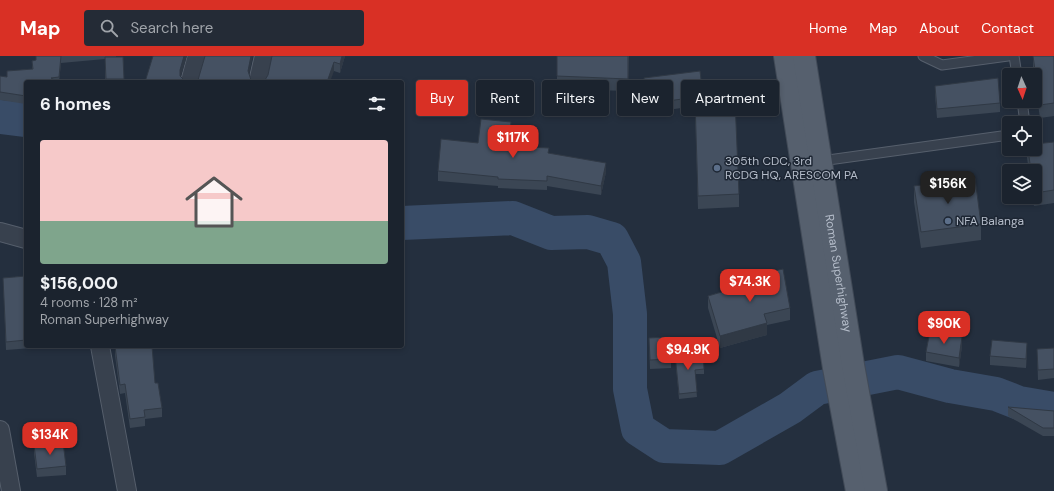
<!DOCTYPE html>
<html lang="en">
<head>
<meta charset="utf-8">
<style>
  body { margin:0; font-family:"DM Sans",sans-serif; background:#242b36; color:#f1f3f6; height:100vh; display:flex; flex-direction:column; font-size:15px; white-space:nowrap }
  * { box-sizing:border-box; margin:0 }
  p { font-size:13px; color:#a0a4aa }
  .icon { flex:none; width:22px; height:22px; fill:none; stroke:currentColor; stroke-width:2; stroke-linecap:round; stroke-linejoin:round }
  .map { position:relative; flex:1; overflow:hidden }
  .sheet { position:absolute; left:24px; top:24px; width:380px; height:268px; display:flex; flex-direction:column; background:#1b232e; border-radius:4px; box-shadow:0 2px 6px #0003,0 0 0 1px #39404a }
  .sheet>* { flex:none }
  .banner { position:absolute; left:416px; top:24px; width:380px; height:36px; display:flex; gap:8px }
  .needle { width:26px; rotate:177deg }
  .controls { position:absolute; left:1002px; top:12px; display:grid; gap:8px }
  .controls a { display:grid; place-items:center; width:40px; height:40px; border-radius:4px; background:#1b232e; box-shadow:0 2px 6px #0003,0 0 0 1px #39404a; font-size:20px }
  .price { position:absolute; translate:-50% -34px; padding:0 9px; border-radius:8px; background:#d93025; color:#fff; font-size:13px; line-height:26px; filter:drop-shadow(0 1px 2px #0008) }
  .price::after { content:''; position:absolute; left:50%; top:24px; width:12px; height:9px; margin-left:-6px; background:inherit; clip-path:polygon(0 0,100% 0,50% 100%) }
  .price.active { background:#222; color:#fff }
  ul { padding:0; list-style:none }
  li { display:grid; align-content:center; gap:8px; height:212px; padding:0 16px }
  li span { display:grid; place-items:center; height:124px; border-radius:4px; color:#555 }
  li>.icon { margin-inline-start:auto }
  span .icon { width:72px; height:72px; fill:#fffc; stroke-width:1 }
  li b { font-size:17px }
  h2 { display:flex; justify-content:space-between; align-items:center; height:48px; padding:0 16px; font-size:17px }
  .pill { padding:0 14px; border-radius:4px; background:#1b232e; box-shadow:0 2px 6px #0003,0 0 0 1px #39404a; font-size:14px; line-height:36px }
  .pill.active { background:#d93025; color:#fff }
  header { display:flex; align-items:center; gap:24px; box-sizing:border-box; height:56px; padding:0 20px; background:#d93025; color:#fff }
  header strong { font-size:19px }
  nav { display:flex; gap:22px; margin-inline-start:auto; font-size:14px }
  .search { width:280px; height:36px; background:#242b36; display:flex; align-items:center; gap:10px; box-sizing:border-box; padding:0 14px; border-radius:4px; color:#a0a4aa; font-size:15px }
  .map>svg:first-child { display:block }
</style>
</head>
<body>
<header>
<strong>Map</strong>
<div class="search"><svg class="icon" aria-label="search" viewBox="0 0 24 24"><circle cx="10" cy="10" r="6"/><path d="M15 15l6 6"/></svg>Search here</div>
<nav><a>Home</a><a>Map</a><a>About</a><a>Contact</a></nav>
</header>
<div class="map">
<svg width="1054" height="435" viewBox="0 0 1054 435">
  <rect width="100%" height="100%" fill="#242f3e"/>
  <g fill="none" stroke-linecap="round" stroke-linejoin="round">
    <g stroke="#394c67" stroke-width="34">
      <polyline points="0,61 26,64"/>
      <polyline points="402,167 513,162 551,177 588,176 612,183 624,206 630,258 630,333 638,373 664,390 720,392 790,352 817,332 898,316 950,330 996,338 1019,347 1054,353"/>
    </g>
    <defs>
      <g id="lane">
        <polyline points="923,0 942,9 1008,0"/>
        <polyline points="1014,0 1017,19"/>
        <polyline points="1022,45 1025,67"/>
        <polyline points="821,105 1009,79"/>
      </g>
      <g id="street">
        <polyline points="190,26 197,0"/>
        <polyline points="258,26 264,0"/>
        <polyline points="0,176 26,183"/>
        <polyline points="100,290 127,435"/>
        <polyline points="0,374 11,435"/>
      </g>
      <g id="primary">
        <polyline points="785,0 834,312 857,435"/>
        <path id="s1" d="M804,0l49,309 23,126"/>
      </g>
    </defs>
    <use href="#lane" stroke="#565f6c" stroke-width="11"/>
    <use href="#street" stroke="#565f6c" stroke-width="20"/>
    <use href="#primary" stroke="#414a57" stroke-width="24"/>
    <use href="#lane" stroke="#38414e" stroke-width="9"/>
    <use href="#street" stroke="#38414e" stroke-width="18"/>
    <use href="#primary" stroke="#56606e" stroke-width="22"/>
  </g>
  <g fill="#3b4654">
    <polygon points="36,0 116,0 116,1 123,1 124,26 105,26 105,3 61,7 59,26 26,26 26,48 0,44 0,20 7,21 7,15 32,13 32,5 36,4"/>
    <polygon points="272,0 345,0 340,17 334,15 265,24 268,19"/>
    <polygon points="629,0 628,35 557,33 557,20"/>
    <polygon points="1033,0 1054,0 1054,60 1040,62 1035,28 1035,19 1034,19 1033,11"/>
    <polygon points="644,22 703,40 703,45 739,138 739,151 698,153 695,50 647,57 644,31"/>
    <polygon points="935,30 1000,47 1000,56 937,62 935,39"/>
    <polygon points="511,75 509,90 549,97 606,116 601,139 547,130 547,134 498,132 498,130 438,125 438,115 478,87"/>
    <polygon points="1054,86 1054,147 1034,150 1032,141 1035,141 1035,115 1029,115 1027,102 1027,93 1035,93"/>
    <polygon points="914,130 981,168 981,184 921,192 914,146"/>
    <polygon points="765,217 790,252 790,264 767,269 767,279 720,292 708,252 708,240 765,223"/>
    <polygon points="26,220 26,290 45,290 45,291 6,294 3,222"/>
    <polygon points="649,282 671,303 671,312 650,313"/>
    <polygon points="115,290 155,327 162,352 162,361 145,363 145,370 130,372 125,337 120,338 115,299"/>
    <polygon points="962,290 959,311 926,305 926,296"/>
    <polygon points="1054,292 1054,322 1038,324 1037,293"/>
    <polygon points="1027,296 1026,312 990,309 990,300"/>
    <polygon points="675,298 704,313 704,318 695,318 697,341 679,343"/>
    <polygon points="1008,351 1054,355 1054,380 1043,380 1008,360"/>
    <polygon points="34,389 66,410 66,419 37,421 34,397"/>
  </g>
  <g fill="#303945">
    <polygon points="61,0 61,7 59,26 59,21"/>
    <polygon points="184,0 187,0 180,23 180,14"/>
    <polygon points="251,0 253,0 248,24 248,15"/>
    <polygon points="342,0 345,0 340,17 340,8"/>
    <polygon points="334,6 334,15 330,26 327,26"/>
    <polygon points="511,66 511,75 508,99 508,90"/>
    <polygon points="606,107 606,116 601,139 601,130"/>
    <polygon points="767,267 767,279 720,292 720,280"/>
    <polygon points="962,281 962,290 959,311 959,302"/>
    <polygon points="1027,287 1027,296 1026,312 1026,303"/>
  </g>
  <g fill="#455162" stroke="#303945">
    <polygon points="36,0 61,0 59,21 51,22 58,26 26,26 26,40 0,36 0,20 7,21 7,15 33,13 32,5 36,4"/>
    <polygon points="153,0 184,0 180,14 180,20 186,26 145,26"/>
    <polygon points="205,0 251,0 248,15 251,24 257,26 195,26 198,24"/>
    <polygon points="272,0 342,0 340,8 334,6 327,26 263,26 265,24 268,19"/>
    <polygon points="557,0 628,0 628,23 557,20"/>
    <polygon points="1033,0 1054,0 1054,47 1040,49"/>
    <polygon points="105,1 123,1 124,23 106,23"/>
    <polygon points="700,15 703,40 647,48 644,22"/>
    <polygon points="998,22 1000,47 937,53 935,30"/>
    <polygon points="735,44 739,138 698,140 695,45"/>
    <polygon points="481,63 511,66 508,90 549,92 548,97 606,107 601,130 547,120 547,125 498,123 498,121 438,115 441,83 478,87"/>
    <polygon points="1054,86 1054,134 1035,137 1035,115 1031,115 1028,93 1035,93 1035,88"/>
    <polygon points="975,122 981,168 921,176 914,130"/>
    <polygon points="783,213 790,252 764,258 767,267 720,280 708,240 766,223 765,217"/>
    <polygon points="26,220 26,284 6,286 3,222"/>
    <polygon points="930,275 962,281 959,302 926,296"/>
    <polygon points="670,281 671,303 650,304 649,282"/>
    <polygon points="992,284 1027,287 1026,303 990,300"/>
    <polygon points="115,290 152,290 155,327 158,327 162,352 144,354 145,361 130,363 125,328 120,329"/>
    <polygon points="1054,292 1054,313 1038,314 1037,293"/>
    <polygon points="703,296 704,313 695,314 697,336 679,338 675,298"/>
    <polygon points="1008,351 1054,355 1054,372 1043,372"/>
    <polygon points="63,386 66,410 37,413 34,389"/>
  </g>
  <g fill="#5c6f8a" stroke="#1d2633" stroke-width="1.5">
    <circle cx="717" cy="112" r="4"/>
    <circle cx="948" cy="165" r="4"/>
  </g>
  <g text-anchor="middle" stroke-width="3" stroke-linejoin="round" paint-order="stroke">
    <g font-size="12" fill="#b4bcc9" stroke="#1d2633" text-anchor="start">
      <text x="725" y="109">305th CDC, 3rd<tspan x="725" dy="14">RCDG HQ, ARESCOM PA</tspan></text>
      <text x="956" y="169">NFA Balanga</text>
    </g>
    <g font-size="12" fill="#b4bcc9" stroke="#1d2633">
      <text dy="4" stroke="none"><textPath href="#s1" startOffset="220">Roman Superhighway</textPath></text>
    </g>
  </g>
</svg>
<div class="controls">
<a><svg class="needle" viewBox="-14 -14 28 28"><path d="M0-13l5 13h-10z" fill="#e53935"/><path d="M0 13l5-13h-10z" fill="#a0a4aa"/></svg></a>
<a><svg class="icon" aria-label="locate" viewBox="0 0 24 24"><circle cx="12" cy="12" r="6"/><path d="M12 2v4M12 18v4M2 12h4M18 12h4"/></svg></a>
<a><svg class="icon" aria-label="layers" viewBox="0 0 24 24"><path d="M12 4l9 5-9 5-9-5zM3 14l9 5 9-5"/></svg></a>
</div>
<b class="price" style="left:513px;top:103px">$117K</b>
<b class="price active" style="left:948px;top:149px">$156K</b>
<b class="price" style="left:750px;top:247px">$74.3K</b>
<b class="price" style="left:944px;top:289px">$90K</b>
<b class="price" style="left:688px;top:315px">$94.9K</b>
<b class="price" style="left:50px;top:400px">$134K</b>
<div class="banner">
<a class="pill active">Buy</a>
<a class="pill">Rent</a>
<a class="pill">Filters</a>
<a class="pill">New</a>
<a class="pill">Apartment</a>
</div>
<section class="sheet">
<h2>6 homes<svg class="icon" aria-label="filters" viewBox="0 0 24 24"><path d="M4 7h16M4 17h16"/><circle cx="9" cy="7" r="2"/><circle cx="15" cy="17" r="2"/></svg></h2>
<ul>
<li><span style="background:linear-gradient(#f6c9c9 65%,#7fa58c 0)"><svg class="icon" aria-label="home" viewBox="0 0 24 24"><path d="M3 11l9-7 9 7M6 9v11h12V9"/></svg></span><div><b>$156,000</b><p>4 rooms · 128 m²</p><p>Roman Superhighway</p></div></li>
</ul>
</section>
</div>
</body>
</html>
